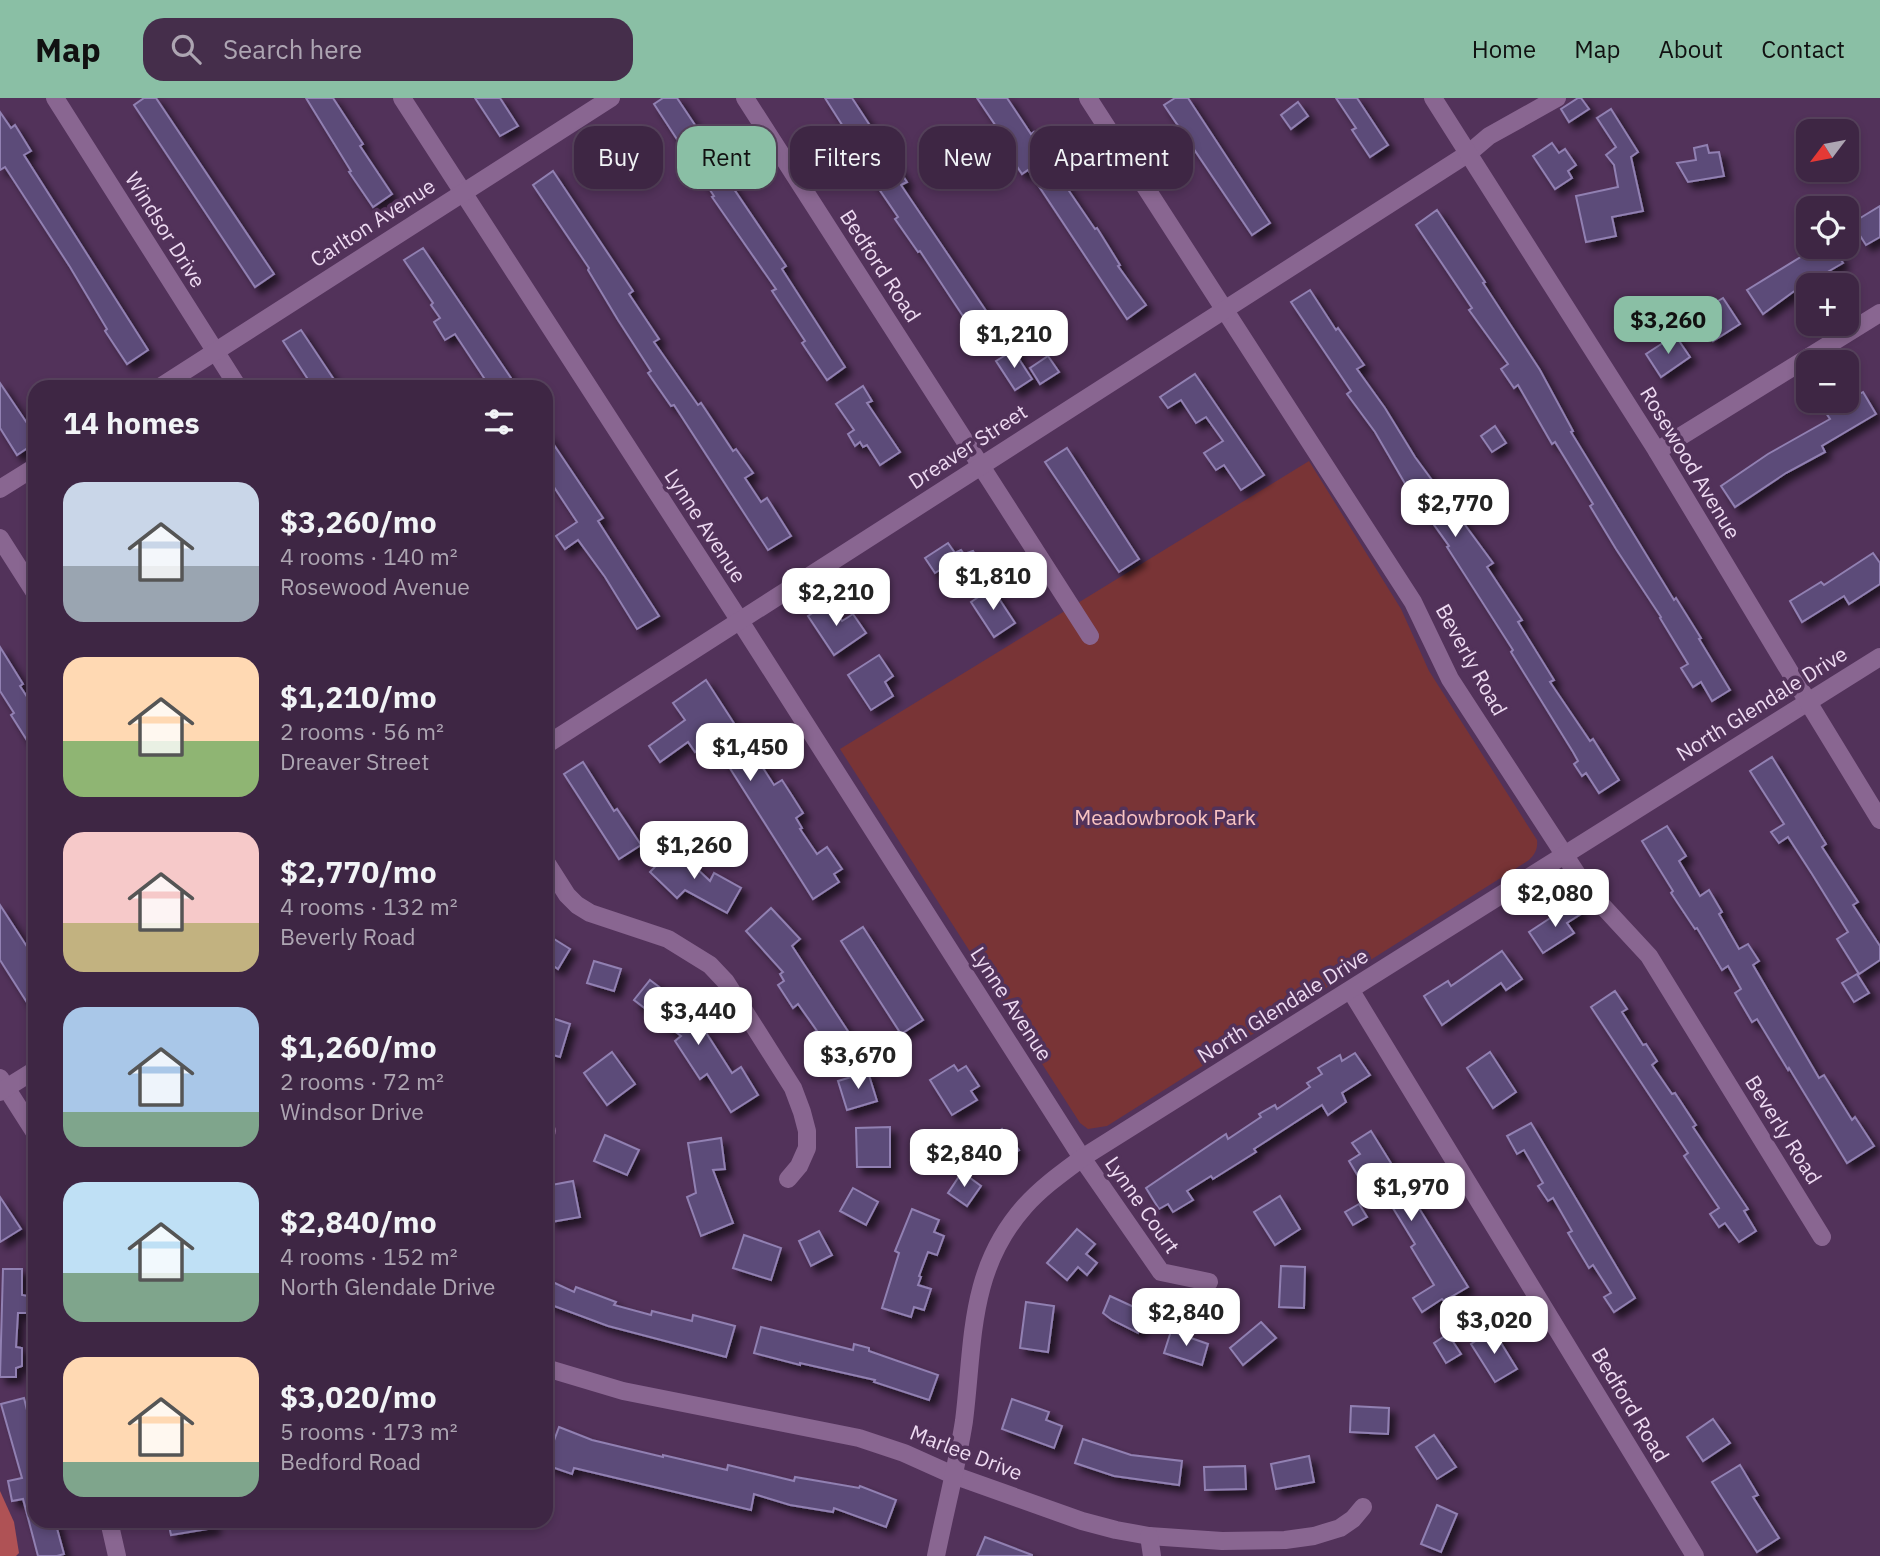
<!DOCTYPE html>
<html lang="en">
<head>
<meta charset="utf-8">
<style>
  body { margin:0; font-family:"IBM Plex Sans",sans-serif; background:#452e4b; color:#f1f3f6; height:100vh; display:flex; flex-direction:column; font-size:26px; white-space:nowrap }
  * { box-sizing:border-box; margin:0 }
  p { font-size:23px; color:#ada5b2 }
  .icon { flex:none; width:38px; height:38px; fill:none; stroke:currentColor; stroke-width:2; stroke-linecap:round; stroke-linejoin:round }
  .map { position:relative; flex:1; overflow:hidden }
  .panel { position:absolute; left:28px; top:282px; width:525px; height:1148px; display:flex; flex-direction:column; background:#3e2644; border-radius:21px; box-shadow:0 4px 10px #0003,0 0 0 2px #57435d }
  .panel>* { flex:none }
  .guide { position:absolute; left:574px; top:28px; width:665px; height:63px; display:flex; gap:14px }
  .needle { width:46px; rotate:238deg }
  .fabs { position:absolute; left:1796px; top:21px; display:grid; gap:14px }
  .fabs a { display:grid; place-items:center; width:63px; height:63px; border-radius:14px; background:#3e2644; box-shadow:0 4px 10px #0003,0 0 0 2px #57435d; font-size:35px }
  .price { position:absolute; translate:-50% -60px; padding:0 16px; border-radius:14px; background:#fff; color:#222; font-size:23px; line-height:46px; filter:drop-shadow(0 2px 4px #0008) }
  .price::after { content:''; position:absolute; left:50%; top:42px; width:21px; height:16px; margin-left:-10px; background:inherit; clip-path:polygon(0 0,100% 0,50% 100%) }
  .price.active { background:#8abfa5; color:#111 }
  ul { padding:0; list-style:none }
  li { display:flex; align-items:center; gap:21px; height:175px; padding:0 35px }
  li span { display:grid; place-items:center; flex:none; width:196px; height:140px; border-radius:21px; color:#555 }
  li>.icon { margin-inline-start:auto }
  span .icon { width:84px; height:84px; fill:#fffc; stroke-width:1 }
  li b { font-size:30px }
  h2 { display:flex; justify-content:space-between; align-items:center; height:84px; padding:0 35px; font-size:30px }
  .tag { padding:0 24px; border-radius:21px; background:#3e2644; box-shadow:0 4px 10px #0003,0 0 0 2px #57435d; font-size:24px; line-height:63px }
  .tag.active { background:#8abfa5; color:#111 }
  header { display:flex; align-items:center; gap:42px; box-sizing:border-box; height:98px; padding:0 35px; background:#8abfa5; color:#111 }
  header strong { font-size:33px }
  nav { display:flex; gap:38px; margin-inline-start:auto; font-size:24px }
  .search { width:490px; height:63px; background:#452e4b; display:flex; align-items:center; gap:18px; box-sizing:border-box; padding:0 24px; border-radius:21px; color:#ada5b2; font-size:26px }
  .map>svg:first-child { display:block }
</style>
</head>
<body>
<header>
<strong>Map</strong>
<div class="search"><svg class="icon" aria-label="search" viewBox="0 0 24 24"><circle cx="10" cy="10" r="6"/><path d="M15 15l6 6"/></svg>Search here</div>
<nav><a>Home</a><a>Map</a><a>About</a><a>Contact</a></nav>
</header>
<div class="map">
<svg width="1880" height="1458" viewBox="0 0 1880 1458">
  <defs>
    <filter id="shadow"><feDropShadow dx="6" dy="6" stdDeviation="3.5" flood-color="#0009"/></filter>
  </defs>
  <rect width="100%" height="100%" fill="#52325a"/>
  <path fill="#793436" d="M1309,363l92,148 28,62 108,169c1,9 -2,14 -8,20l-422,266 -19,3 -8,-6 -240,-374z"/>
  <polygon fill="#af5255" points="0,1393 14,1424 19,1455 16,1458 0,1458"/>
  <g fill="#5c4b79" stroke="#9180b2" stroke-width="2" filter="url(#shadow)">
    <polygon points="144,0 156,0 274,176 255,189 134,7"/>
    <polygon points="306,0 333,0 363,46 360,48 392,96 373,109 349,74 351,73"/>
    <polygon points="475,0 500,0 518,28 500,38"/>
    <polygon points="663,0 677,0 695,27 692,29 786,168 782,171 845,269 827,282 802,245 805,243 772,193 776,191 712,99 714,98 654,6"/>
    <polygon points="825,0 852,0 907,84 901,87 999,232 980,244 920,153 918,154 895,121 898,119 866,72 869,69"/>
    <polygon points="977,0 1007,0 1031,36 1034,34 1055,66 1052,68 1095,131 1097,130 1120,167 1118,168 1146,207 1127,221 1028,72 1022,76 1006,52 1010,49"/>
    <polygon points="1175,0 1188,0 1270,125 1252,137 1164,7"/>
    <polygon points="1336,0 1357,0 1388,47 1370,59 1352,32 1356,30"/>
    <polygon points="1578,0 1581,0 1589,11 1569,24 1561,11"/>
    <polygon points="1298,4 1308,18 1291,31 1281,17"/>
    <polygon points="1611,11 1638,54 1631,59 1643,113 1612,119 1616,138 1586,144 1576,98 1618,89 1614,67 1606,57 1616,49 1597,20"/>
    <polygon points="0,14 11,30 15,27 31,53 24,57 148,252 127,266 105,233 107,231 70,169 5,69 0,72"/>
    <polygon points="1552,45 1559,55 1565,51 1576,67 1568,73 1572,80 1555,91 1533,58"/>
    <polygon points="1707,47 1709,55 1719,54 1724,78 1688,84 1677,65 1696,62 1694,50"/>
    <polygon points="553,73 633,193 629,196 659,241 654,244 698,307 701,305 733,353 736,351 753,375 745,380 761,404 767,400 791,438 768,452 674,307 671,308 648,275 651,273 618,222 588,172 589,170 533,87"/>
    <polygon points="1880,108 1880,139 1866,147 1852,125"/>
    <polygon points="1437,112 1485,184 1483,185 1540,272 1573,333 1571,334 1674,502 1676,500 1701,540 1699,541 1730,592 1712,603 1701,584 1693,589 1681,570 1688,566 1660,520 1661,519 1616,451 1590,408 1593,406 1555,344 1552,346 1518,287 1514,290 1501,271 1508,266 1469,212 1472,210 1416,127"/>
    <polygon points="1817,149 1833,149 1843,165 1793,194 1763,216 1747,192"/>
    <polygon points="423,150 511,280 498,289 490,289 455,236 445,242 434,224 440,220 431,207 433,205 404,162"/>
    <polygon points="1310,192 1336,232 1338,230 1364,267 1357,271 1385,310 1415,359 1493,465 1487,469 1522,522 1518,524 1554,582 1550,584 1590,643 1593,641 1619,682 1599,695 1586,675 1582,678 1574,666 1578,663 1573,654 1511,554 1513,552 1447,449 1449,448 1407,389 1375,334 1347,296 1351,293 1291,204"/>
    <polygon points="1723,200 1740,226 1713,243 1701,223 1712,215 1708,209"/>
    <polygon points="301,232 339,289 313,289 283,243"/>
    <polygon points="1675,237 1690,259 1661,279 1646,256"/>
    <polygon points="1017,250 1017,258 1032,281 1015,292 996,263"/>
    <polygon points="1048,258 1059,274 1040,286 1030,270"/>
    <polygon points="1195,276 1264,377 1241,392 1224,367 1216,372 1204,355 1223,343 1206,319 1196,325 1181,302 1168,310 1160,299"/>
    <polygon points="0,285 35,337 35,345 17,357 0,330"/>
    <polygon points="863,288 872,303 867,305 900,354 880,367 867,347 863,349 860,344 855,348 848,336 854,332 836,306"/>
    <polygon points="1863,294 1876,316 1822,348 1825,354 1786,375 1735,409 1721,388 1768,356 1830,321 1826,315"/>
    <polygon points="1495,328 1506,345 1492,354 1481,338"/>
    <polygon points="546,335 603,420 598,423 659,518 637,531 605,479 578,442 565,451 556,438 577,424 546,377"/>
    <polygon points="1067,350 1139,461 1119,474 1045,364"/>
    <polygon points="948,445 955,455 961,452 964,456 973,453 981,466 952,484 943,470 935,475 925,460"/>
    <polygon points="1873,455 1880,465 1880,486 1849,506 1844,498 1802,524 1790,503 1821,484 1824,487"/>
    <polygon points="992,490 1015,525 994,539 971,504"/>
    <polygon points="829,504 842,523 853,516 866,535 834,557 808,518"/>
    <polygon points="0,549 23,586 20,588 35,611 35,655 11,617 14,615 0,593"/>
    <polygon points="879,557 893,578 885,584 893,598 871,612 848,577"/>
    <polygon points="706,582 774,687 782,682 791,696 803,715 796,720 802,730 800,731 817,756 827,749 842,771 834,776 839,784 813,801 712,642 695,654 688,644 660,664 649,648 685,622 673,605"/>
    <polygon points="1772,659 1826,746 1822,749 1858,804 1853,807 1880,848 1880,862 1859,876 1837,841 1848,834 1812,776 1788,739 1779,745 1771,734 1784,726 1750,673"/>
    <polygon points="583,664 614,713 617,711 641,747 619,761 564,676"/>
    <polygon points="1667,728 1686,758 1679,763 1700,798 1709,792 1722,814 1719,816 1739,851 1748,846 1759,863 1753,867 1819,980 1824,977 1852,1022 1855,1019 1874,1048 1847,1065 1789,970 1788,972 1757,921 1752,924 1735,895 1741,891 1728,868 1722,872 1697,830 1695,831 1671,795 1673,793 1642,743"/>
    <polygon points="674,749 710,783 714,775 741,790 727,815 685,792 677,800 650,774"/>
    <polygon points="1573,805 1581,816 1567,825 1574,835 1543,855 1529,834"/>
    <polygon points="0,807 35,861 35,917 0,862"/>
    <polygon points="771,810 800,841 792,848 855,944 829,960 813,935 817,933 798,906 793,910 778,887 784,883 780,876 783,874 746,833"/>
    <polygon points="863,829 923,922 901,936 841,843"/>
    <polygon points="546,836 570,851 558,871 546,863"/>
    <polygon points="1502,853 1522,881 1506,892 1501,885 1442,927 1424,898 1448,883 1451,888"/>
    <polygon points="594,863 621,871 614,893 587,885"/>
    <polygon points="1857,876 1869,895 1854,904 1842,885"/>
    <polygon points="650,882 688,911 684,916 699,938 705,933 732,975 741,969 758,997 731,1014 707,976 700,981 675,943 681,938 634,902"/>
    <polygon points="1615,893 1627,911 1622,914 1643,947 1646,946 1657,963 1652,967 1672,996 1675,995 1696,1027 1693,1029 1748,1111 1744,1113 1756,1133 1739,1144 1725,1125 1719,1129 1710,1116 1719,1110 1684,1058 1688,1055 1591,909"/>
    <polygon points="546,918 570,926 560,959 546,955"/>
    <polygon points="612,954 635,986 607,1007 584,975"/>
    <polygon points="1490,954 1516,994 1493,1010 1467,970"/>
    <polygon points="1355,955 1370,977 1342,995 1346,1004 1328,1017 1322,1007 1254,1051 1256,1054 1213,1081 1211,1078 1187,1093 1193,1102 1173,1114 1168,1106 1159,1111 1146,1090 1226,1036 1228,1041 1261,1019 1259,1016 1275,1007 1277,1011 1310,989 1307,985 1322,976 1318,970 1340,957 1342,963"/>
    <polygon points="954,967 958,973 966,968 979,988 971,993 977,1002 952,1017 930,982"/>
    <polygon points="868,974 877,1003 847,1012 838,983"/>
    <polygon points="1531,1025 1635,1200 1614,1214 1604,1199 1611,1195 1593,1167 1589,1170 1568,1135 1572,1133 1553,1100 1548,1103 1538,1088 1543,1085 1524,1052 1517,1056 1507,1038"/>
    <polygon points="890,1029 890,1069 857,1069 856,1030"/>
    <polygon points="1002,1031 1019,1052 998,1068 981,1047"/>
    <polygon points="1371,1033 1468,1189 1444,1203 1442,1201 1422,1214 1413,1200 1434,1187 1411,1149 1415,1146 1369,1071 1358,1078 1349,1063 1360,1056 1352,1045"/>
    <polygon points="605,1037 639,1052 627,1077 594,1063"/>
    <polygon points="721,1040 725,1071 713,1072 733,1125 701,1138 687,1099 696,1095 688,1045"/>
    <polygon points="962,1074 981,1088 967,1108 948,1095"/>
    <polygon points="573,1083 580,1119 551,1124 546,1088"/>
    <polygon points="853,1090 878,1104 866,1127 840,1113"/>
    <polygon points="1280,1098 1300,1131 1275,1147 1254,1114"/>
    <polygon points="0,1099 21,1131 0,1144"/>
    <polygon points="1359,1106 1367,1119 1353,1127 1345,1114"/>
    <polygon points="912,1111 939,1122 934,1134 944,1138 937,1157 928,1154 919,1178 921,1179 918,1187 931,1191 924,1212 914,1209 911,1219 882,1210 899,1155 895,1153"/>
    <polygon points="1077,1131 1095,1146 1086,1156 1097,1165 1087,1177 1078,1169 1067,1182 1047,1165"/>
    <polygon points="819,1133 832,1157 811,1168 799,1143"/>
    <polygon points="744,1137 781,1150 771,1182 733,1170"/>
    <polygon points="1281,1168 1305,1169 1304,1210 1279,1209"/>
    <polygon points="3,1171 22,1171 22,1197 28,1198 28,1215 18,1215 16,1249 22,1250 22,1268 16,1270 16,1279 0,1279"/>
    <polygon points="546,1181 574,1194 576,1189 616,1204 614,1207 651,1217 652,1213 692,1223 693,1217 735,1228 726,1259 608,1228 546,1205"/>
    <polygon points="1110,1198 1147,1215 1138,1235 1112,1222 1103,1215"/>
    <polygon points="1026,1204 1054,1208 1048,1254 1020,1250"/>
    <polygon points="1261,1224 1276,1240 1243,1267 1230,1250"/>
    <polygon points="761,1229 853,1252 854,1246 869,1250 869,1253 938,1277 929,1302 874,1284 875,1282 800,1265 800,1267 754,1255"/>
    <polygon points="1493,1232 1517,1271 1495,1284 1471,1246"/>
    <polygon points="1171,1233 1208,1246 1202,1267 1164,1255"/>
    <polygon points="1448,1236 1461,1256 1446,1265 1434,1245"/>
    <polygon points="24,1300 35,1345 35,1423 55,1423 64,1456 57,1458 38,1458 23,1401 12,1403 8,1383 22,1380 1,1306"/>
    <polygon points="1012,1301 1049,1314 1046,1322 1062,1328 1054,1350 1002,1331"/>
    <polygon points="1351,1308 1389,1310 1388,1336 1350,1334"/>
    <polygon points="1713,1321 1730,1345 1703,1363 1687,1339"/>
    <polygon points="559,1329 592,1342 663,1359 663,1357 727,1372 728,1367 794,1383 795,1379 859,1390 860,1388 896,1402 886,1429 834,1410 833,1414 790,1407 754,1396 751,1412 574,1370 572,1376 546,1367 546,1346 552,1348"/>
    <polygon points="1434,1337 1456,1369 1437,1381 1416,1349"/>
    <polygon points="1083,1341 1131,1357 1182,1363 1179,1387 1114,1378 1075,1365"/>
    <polygon points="1309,1358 1314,1384 1276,1391 1271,1366"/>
    <polygon points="1740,1367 1758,1397 1753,1399 1779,1440 1757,1454 1712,1384"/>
    <polygon points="1245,1368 1246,1391 1205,1392 1204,1369"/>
    <polygon points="1437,1407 1457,1416 1441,1454 1421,1446"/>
    <polygon points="168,1423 213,1423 214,1430 171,1437"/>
    <polygon points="985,1439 1032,1457 1032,1458 977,1458"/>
  </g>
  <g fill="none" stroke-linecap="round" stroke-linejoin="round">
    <g stroke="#896691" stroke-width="18">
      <polyline points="55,0 238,289"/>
      <polyline points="402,0 740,523 1082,1060 1161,1174 1209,1184"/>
      <polyline points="745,0 1090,538"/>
      <polyline points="1088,0 1413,504 1450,581 1586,790 1649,858 1822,1139"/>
      <polyline points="160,289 611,0"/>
      <polyline points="1657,353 1880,215"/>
      <polyline points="0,391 35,369"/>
      <polyline points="0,440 35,495"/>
      <polyline points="546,647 1469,55 1489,38 1557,0"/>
      <polyline points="546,764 567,797 577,807 590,815 668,841 710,867 726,884 793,990 802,1014 807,1033 807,1050 799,1068 788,1081"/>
      <polyline points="1351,893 1695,1458"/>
      <polyline points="0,980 35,1035"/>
      <polyline points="0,994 35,972"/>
      <polyline points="546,1033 547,1033"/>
      <polyline points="546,1270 623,1293 859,1340 904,1355 953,1377 1082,1423 1116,1432 1149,1438 1222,1443 1285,1442 1314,1438 1340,1430 1353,1421 1363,1409"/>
      <polyline points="109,1423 117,1458"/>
      <polyline points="1149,1438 1152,1458"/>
      <path d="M936,1458c9,-45 21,-90 28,-135 10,-80 4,-151 61,-215 17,-19 37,-33 57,-48l726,-456 -151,-251 -224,-353"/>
    </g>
    <polyline stroke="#896691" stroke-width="18" points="1880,559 1808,604 1880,722"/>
  </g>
  <g text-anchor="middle" stroke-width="7" stroke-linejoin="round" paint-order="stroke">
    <g font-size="21" fill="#eedaf2" stroke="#52325a">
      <text transform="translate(373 125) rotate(-33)" y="7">Carlton Avenue</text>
      <text transform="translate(165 132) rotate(58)" y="7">Windsor Drive</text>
      <text transform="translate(880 168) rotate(57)" y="7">Bedford Road</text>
      <text transform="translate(968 349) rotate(-33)" y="7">Dreaver Street</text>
      <text transform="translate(1690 365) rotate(59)" y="7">Rosewood Avenue</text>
      <text transform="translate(705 428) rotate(57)" y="7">Lynne Avenue</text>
      <text transform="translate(1471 562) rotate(61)" y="7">Beverly Road</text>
      <text transform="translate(1762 606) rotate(-32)" y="7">North Glendale Drive</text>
      <text transform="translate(1011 906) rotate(57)" y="7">Lynne Avenue</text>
      <text transform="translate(1283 908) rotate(-32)" y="7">North Glendale Drive</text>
      <text transform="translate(1783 1032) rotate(58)" y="7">Beverly Road</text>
      <text transform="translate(1142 1107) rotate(55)" y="7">Lynne Court</text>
      <text transform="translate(1630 1307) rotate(59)" y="7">Bedford Road</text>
      <text transform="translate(966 1355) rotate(21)" y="7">Marlee Drive</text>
    </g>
    <g font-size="21" fill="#f9c4c2" stroke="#52325a">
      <text x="1165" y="727">Meadowbrook Park</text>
    </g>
  </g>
</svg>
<div class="fabs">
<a><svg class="needle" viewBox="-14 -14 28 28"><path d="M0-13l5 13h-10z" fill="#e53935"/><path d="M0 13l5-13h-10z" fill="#ada5b2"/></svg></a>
<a><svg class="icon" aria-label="locate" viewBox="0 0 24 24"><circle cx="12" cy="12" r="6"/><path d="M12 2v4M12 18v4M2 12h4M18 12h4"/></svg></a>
<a>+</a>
<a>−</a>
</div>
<b class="price active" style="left:1668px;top:258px">$3,260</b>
<b class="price" style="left:1014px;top:272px">$1,210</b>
<b class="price" style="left:1455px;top:441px">$2,770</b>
<b class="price" style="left:993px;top:514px">$1,810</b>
<b class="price" style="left:836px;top:530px">$2,210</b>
<b class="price" style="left:750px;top:685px">$1,450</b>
<b class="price" style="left:694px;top:783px">$1,260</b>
<b class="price" style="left:1555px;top:831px">$2,080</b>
<b class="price" style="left:698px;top:949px">$3,440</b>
<b class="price" style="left:858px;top:993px">$3,670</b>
<b class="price" style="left:964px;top:1091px">$2,840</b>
<b class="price" style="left:1411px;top:1125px">$1,970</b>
<b class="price" style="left:1186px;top:1250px">$2,840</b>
<b class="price" style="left:1494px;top:1258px">$3,020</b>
<div class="guide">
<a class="tag">Buy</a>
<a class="tag active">Rent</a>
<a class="tag">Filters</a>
<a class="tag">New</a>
<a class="tag">Apartment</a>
</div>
<section class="panel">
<h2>14 homes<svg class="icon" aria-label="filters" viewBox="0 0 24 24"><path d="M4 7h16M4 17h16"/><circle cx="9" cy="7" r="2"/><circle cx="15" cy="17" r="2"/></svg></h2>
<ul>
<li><span style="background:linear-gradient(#c9d6e8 60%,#9aa5b1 0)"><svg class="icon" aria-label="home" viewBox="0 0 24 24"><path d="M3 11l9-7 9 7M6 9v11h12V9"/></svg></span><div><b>$3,260/mo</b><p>4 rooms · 140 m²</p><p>Rosewood Avenue</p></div></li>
<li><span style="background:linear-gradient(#ffd9b3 60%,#8fb573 0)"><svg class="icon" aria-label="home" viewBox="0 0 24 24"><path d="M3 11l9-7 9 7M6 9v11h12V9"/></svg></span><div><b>$1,210/mo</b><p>2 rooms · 56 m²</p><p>Dreaver Street</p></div></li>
<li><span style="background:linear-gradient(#f6c9c9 65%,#c2b280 0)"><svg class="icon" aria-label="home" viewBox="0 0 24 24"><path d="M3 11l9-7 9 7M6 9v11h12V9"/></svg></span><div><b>$2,770/mo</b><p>4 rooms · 132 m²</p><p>Beverly Road</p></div></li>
<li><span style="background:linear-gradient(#a9c7e8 75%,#7fa58c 0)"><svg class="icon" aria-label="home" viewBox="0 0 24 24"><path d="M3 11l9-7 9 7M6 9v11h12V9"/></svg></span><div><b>$1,260/mo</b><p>2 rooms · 72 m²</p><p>Windsor Drive</p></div></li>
<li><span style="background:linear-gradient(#bfe0f5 65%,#7fa58c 0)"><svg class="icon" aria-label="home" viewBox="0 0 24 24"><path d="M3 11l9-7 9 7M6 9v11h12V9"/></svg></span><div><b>$2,840/mo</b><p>4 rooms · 152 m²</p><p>North Glendale Drive</p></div></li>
<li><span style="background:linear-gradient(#ffd9b3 75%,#7fa58c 0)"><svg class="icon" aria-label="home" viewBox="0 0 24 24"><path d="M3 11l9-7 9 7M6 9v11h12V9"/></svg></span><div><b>$3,020/mo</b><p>5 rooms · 173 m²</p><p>Bedford Road</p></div></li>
</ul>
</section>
</div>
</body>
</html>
